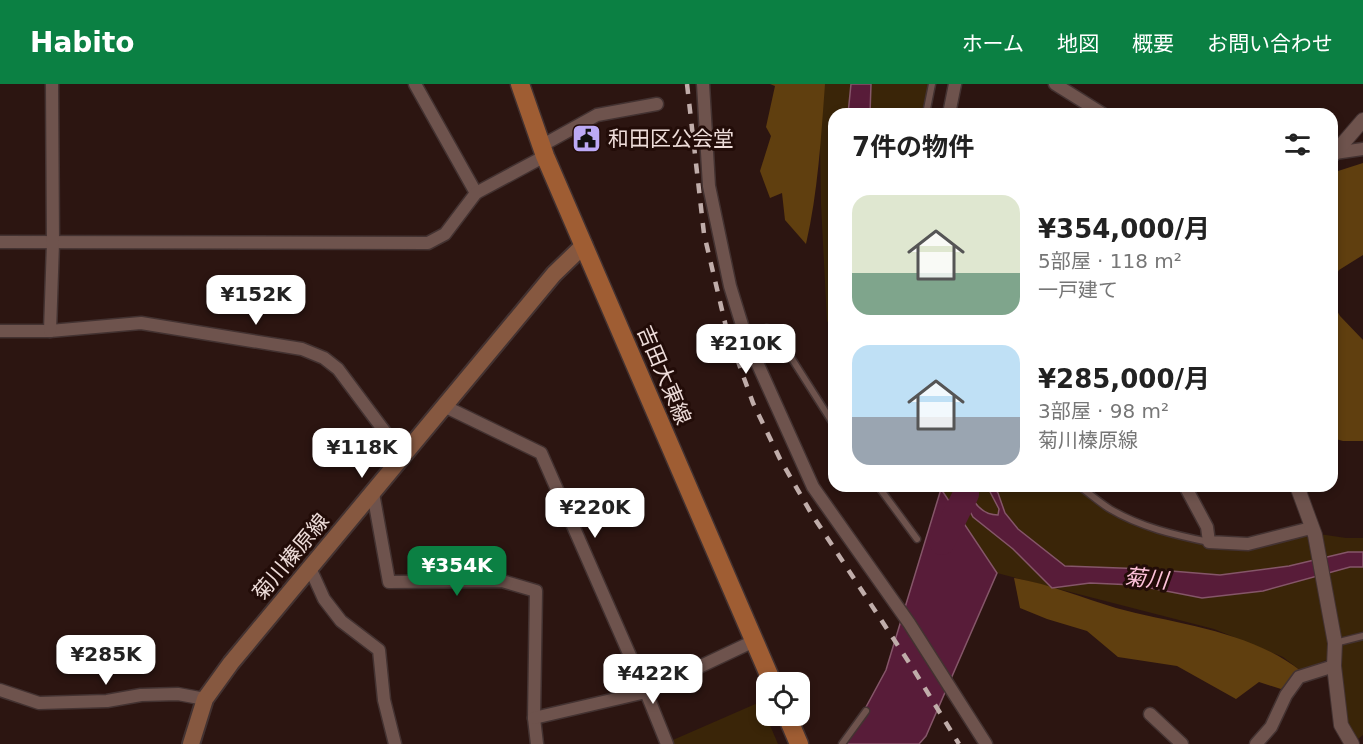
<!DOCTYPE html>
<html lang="ja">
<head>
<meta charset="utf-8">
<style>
  body { margin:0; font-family:"DejaVu Sans","Noto Sans JP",sans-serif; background:#f2f2f2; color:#222; height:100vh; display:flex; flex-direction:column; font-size:22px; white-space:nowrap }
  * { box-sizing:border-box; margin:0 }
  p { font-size:20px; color:#767676 }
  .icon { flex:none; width:33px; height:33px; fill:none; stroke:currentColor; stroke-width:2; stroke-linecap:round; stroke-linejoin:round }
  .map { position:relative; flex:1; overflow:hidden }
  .drawer { position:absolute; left:828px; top:24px; width:510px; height:384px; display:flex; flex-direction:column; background:#fff; border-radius:18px; box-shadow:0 3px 9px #0003 }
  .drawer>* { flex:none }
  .fabs { position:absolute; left:756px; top:588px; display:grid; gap:12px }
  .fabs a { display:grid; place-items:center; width:54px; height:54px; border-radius:12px; background:#fff; box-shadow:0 3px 9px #0003; font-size:30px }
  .price { position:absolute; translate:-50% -51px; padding:0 14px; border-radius:12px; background:#fff; color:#222; font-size:20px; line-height:39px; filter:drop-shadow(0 2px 3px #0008) }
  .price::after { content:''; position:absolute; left:50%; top:36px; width:18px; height:14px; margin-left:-9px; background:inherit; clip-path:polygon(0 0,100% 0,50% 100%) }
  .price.selected { background:#0b8043; color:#fff }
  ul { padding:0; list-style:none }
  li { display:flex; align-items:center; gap:18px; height:150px; padding:0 24px }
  li span { display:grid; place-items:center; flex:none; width:168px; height:120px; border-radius:18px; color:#555 }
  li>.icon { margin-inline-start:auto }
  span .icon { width:72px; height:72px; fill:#fffc; stroke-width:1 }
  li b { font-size:26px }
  h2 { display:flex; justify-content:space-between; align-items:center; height:72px; padding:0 24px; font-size:26px }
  header { display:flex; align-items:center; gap:36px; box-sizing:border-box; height:84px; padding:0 30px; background:#0b8043; color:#fff }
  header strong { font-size:28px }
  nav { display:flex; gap:33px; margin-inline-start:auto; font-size:21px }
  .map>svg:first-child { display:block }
</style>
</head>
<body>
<header>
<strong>Habito</strong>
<nav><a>ホーム</a><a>地図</a><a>概要</a><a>お問い合わせ</a></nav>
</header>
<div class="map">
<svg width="1363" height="660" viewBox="0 0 1363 660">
  <rect width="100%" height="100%" fill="#2c1511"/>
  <g fill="#3a2508">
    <polygon points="819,0 936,0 929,30 834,30 834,246 827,237 821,120"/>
    <polygon points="939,402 1075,402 1155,444 1214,458 1299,447 1346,454 1363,454 1363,651 1352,660 1335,572 1301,587 1283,573 1214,545 997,489"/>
    <polygon points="760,618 778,660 666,660 666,659"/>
  </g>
  <g fill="#603f0f">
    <path d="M770,0h55c-4,54 -7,108 -19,160l-21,-24 -3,-27 -12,5 -10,-27 11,-35 -5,-9 9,-41z"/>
    <polygon points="1363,79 1363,171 1339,186 1332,198 1332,95 1338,87"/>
    <polygon points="1332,218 1340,232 1363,256 1363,357 1343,357 1332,354"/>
    <path d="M1014,494c35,6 68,20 102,30 63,17 132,22 185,63l-20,18 -22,-7 -23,17 -59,-33 -59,-9 -31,-26 -40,-12 -27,-11z"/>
  </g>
  <g fill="#581c39" stroke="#855669" stroke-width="1.5">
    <polygon points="851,0 871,0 870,30 848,30"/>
    <path d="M956,402h11c5,15 14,29 31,29l1,-6 -12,-23h6l5,7 7,20 13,16 47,37 82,3 73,6 69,-9 59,-14h15v15h-13l-87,24 -61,7 -67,-13 -45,-2 -38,5 -39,-39 -40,-32z"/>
    <polygon points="941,405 997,489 926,652 919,660 846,660 886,586"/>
  </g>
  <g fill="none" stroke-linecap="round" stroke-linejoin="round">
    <polyline stroke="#581c39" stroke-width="26" points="942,458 966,410"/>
    <defs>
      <g id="service">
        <polyline points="926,30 932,0"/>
        <polyline points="746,253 766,244 773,245 834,341"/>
        <polyline points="878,402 917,455"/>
        <path d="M1079,402c10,7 20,16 31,23 30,18 65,26 99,33"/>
        <polyline points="1335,559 1363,552"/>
        <polyline points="842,660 866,627"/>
      </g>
      <g id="minor">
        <polyline points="415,0 476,109"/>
        <polyline points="703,0 709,102 730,202 746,254 813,403 909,539 986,660"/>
        <polyline points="1055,0 1103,30"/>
        <polyline points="949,30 955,0"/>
        <polyline points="541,62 597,31 657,20"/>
        <polyline points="1335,69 1363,65"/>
        <polyline points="0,158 428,159 445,150 476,109 545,72"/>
        <polyline points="0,247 50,247 141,239 302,265 324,274 338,285 403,372"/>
        <polyline points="50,247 53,159 52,0"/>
        <polyline points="446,323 541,369 646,608 667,660"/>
        <polyline points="1185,402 1207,443 1209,458 1248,460 1311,444"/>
        <polyline points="373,409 389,498 502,497 536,507 534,634 537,660"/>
        <polyline points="310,484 324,515 341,537 379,566 384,616 395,660"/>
        <polyline points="0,606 39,619 107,617 141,611 178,610 205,615"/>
        <polyline points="1150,630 1182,660"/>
        <polyline points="534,634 646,608 754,557"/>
        <polyline points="1256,660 1271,643 1286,611 1299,593 1334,582"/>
      </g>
      <g id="tertiary">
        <polyline points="1332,72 1363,36"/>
        <polyline points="1297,402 1315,451 1335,559 1334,582 1341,641 1352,660"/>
      </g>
      <polyline id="secondary" points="191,660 205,615 231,579 554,190 584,161"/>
      <g id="primary">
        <polyline points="520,0 545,72 772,598"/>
        <polyline points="787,632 799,660"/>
      </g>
    </defs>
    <use href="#service" stroke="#433231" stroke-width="9"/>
    <use href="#minor" stroke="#433231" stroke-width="15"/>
    <use href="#tertiary" stroke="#433231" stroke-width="16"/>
    <use href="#secondary" stroke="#433231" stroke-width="20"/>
    <use href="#primary" stroke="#433231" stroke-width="21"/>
    <use href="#service" stroke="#6e534d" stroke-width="6"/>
    <use href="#minor" stroke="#6e534d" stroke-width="12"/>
    <use href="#tertiary" stroke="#6e534d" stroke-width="14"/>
    <use href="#secondary" stroke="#865840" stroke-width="16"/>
    <use href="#primary" stroke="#9f5d33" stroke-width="18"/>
    <polyline stroke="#c0adaa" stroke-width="4.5" stroke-dasharray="10 10" stroke-linecap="butt" points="687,0 704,150 727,247 753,319 780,375 811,429 912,583 959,660"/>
  </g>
  <defs>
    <symbol id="civic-square" viewBox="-11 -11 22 22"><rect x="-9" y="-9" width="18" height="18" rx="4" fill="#bcaaf6" stroke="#220c08"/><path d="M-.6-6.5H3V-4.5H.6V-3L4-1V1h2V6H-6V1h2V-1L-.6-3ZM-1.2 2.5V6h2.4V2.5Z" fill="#111"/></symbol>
  </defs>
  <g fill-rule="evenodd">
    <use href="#civic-square" x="570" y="38" width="33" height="33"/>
  </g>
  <g text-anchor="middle" stroke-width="6" stroke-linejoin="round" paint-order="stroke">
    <g font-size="21" fill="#eeddda" stroke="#220c08" text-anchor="start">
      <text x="608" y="62">和田区公会堂</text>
    </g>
    <g font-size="21" fill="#eeddda" stroke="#220c08">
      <text transform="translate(664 291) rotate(67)" y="7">吉田大東線</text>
      <text transform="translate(291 473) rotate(-50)" y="7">菊川榛原線</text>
    </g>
    <g font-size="22" font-style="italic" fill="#fec2da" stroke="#220c08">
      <text transform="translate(1146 494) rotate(6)" y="8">菊川</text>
    </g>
  </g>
</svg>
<div class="fabs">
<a><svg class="icon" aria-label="locate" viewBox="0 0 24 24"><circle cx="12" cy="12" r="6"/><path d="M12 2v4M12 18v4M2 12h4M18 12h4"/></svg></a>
</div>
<b class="price" style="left:256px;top:242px">¥152K</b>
<b class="price" style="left:746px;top:291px">¥210K</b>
<b class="price" style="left:362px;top:395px">¥118K</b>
<b class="price" style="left:595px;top:455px">¥220K</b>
<b class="price selected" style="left:457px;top:513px">¥354K</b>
<b class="price" style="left:106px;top:602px">¥285K</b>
<b class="price" style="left:653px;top:621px">¥422K</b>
<section class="drawer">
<h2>7件の物件<svg class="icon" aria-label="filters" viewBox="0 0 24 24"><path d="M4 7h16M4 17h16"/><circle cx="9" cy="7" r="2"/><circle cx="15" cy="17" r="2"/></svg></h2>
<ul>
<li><span style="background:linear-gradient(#dfe7d0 65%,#7fa58c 0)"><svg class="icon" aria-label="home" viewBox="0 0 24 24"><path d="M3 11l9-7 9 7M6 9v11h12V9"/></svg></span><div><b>¥354,000/月</b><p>5部屋 · 118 m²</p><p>一戸建て</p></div></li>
<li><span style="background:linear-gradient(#bfe0f5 60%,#9aa5b1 0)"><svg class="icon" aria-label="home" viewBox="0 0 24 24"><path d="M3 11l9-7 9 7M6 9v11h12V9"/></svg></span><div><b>¥285,000/月</b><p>3部屋 · 98 m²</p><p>菊川榛原線</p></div></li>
</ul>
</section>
</div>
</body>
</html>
